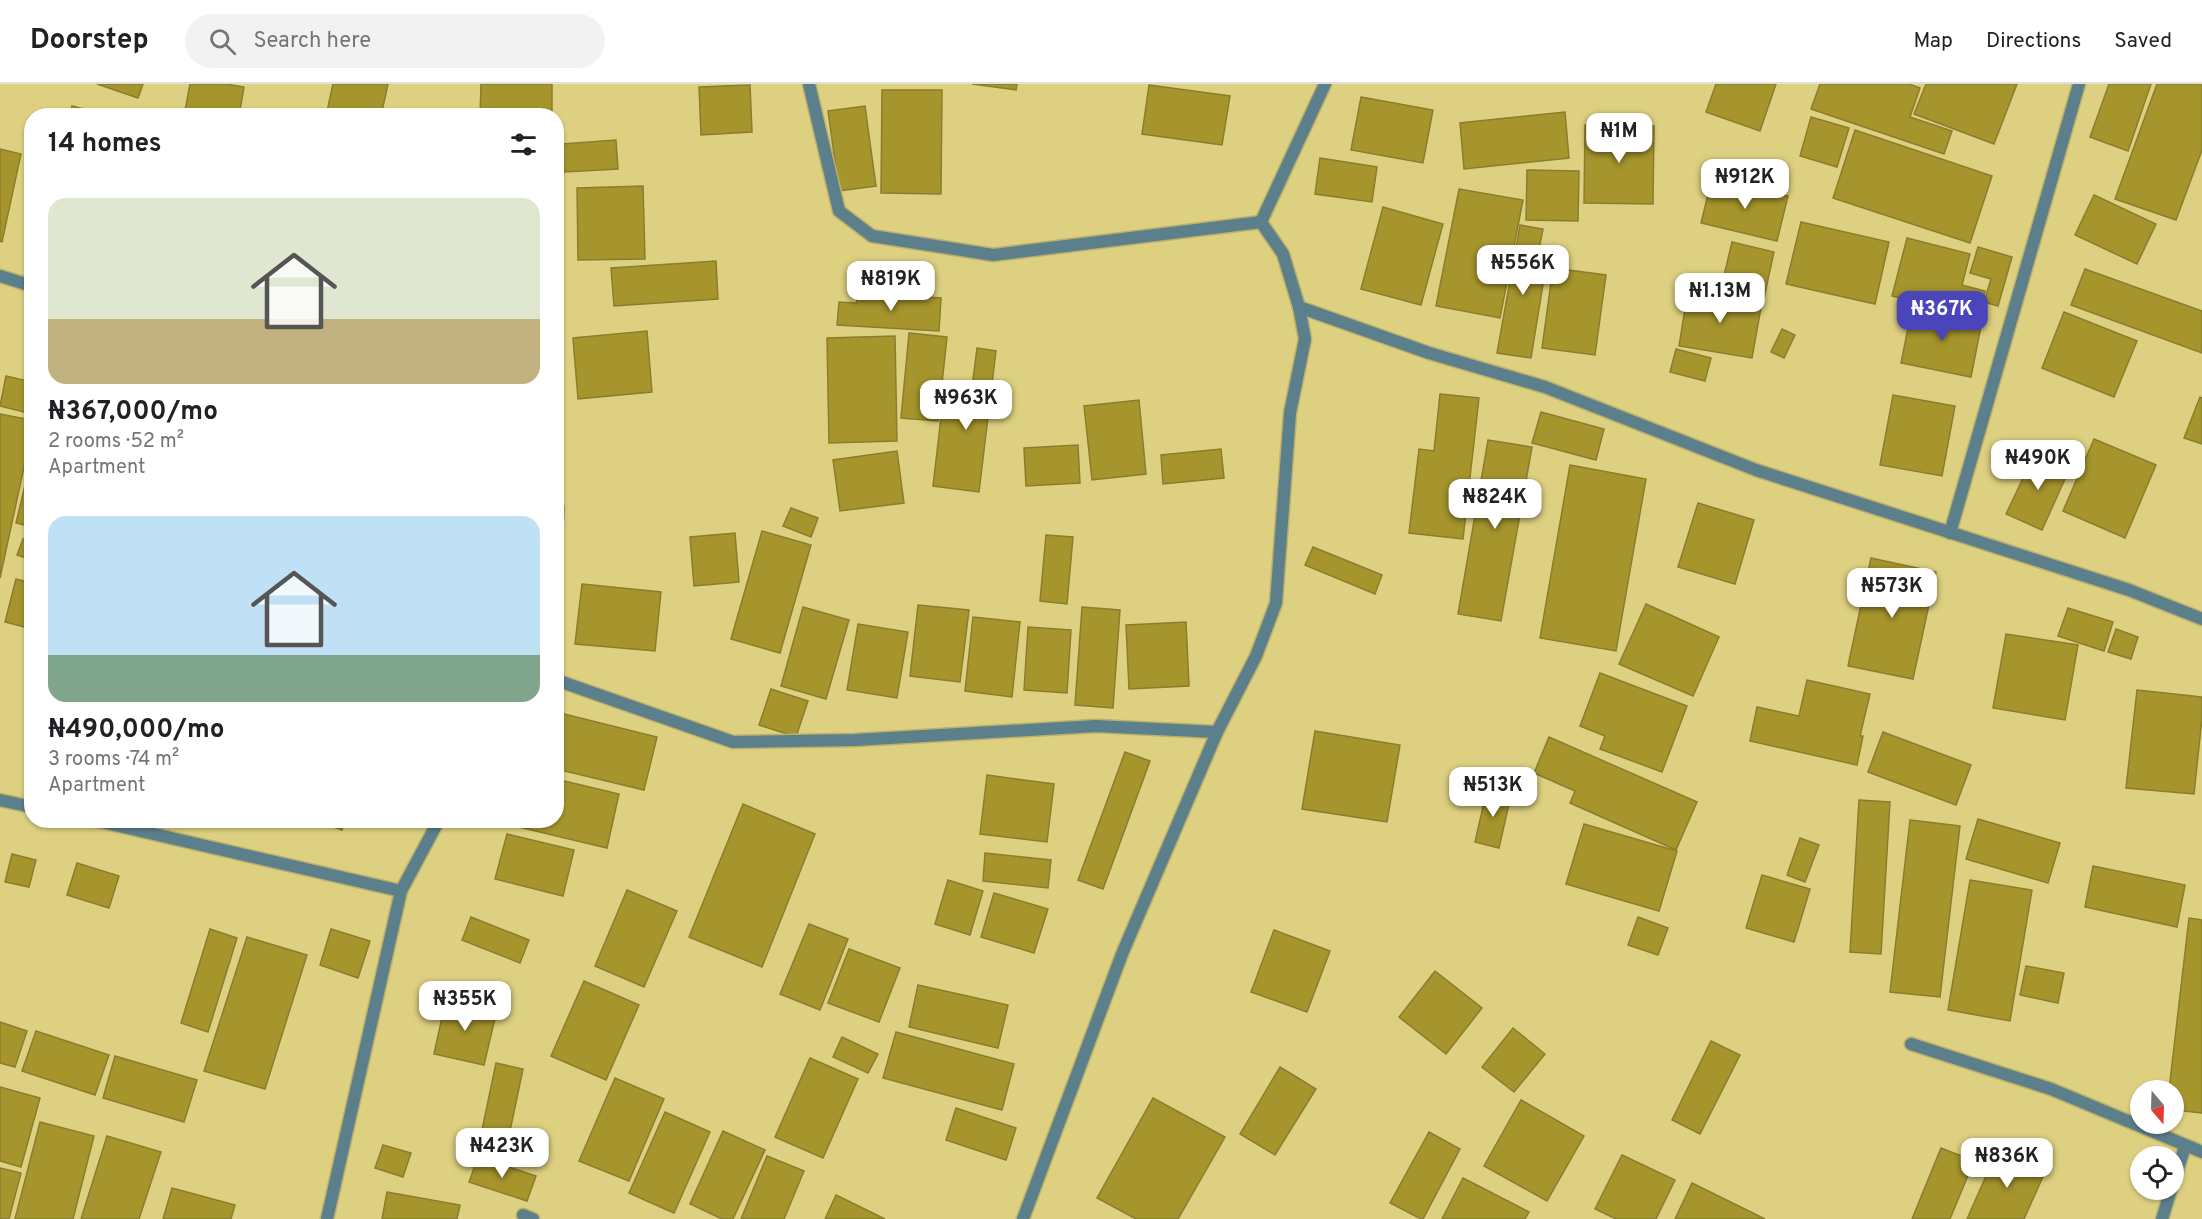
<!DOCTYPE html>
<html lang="en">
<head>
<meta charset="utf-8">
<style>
  body { margin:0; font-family:Overpass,sans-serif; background:#f2f2f2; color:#202124; height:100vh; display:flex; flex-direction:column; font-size:22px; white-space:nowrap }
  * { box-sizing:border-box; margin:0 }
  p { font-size:20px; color:#757577 }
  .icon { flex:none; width:33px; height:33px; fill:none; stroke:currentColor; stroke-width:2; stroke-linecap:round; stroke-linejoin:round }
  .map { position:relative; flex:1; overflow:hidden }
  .details { position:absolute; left:24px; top:24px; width:540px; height:720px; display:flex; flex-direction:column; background:#fff; border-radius:24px; box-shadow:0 2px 4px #0004 }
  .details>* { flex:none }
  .needle { width:39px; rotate:161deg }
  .buttons { position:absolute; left:2130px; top:996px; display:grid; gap:12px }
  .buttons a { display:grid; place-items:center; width:54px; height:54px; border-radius:50%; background:#fff; box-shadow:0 2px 4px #0004; font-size:30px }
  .price { position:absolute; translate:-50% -51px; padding:0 14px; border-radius:12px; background:#fff; color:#222; font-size:20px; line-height:39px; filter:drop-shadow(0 2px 3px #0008) }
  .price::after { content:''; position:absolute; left:50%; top:36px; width:18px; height:14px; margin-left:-9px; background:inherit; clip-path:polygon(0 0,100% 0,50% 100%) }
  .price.active { background:#4b45bb; color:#fff }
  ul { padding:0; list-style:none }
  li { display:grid; align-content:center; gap:12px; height:318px; padding:0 24px }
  li span { display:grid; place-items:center; height:186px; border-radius:18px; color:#555 }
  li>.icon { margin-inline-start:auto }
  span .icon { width:108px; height:108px; fill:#fffc; stroke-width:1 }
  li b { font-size:26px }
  h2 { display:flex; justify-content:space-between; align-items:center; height:72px; padding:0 24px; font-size:26px }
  header { display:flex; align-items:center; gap:36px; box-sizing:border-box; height:84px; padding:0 30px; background:#fff; border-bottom:2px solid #e0e0e0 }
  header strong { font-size:28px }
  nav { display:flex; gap:33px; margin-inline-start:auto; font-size:21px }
  .search { width:420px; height:54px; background:#f2f2f2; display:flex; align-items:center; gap:15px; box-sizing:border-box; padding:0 21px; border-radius:33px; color:#757577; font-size:22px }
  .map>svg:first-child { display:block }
</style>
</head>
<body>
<header>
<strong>Doorstep</strong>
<div class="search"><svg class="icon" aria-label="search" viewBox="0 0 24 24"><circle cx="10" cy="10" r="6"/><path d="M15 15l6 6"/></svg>Search here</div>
<nav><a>Map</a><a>Directions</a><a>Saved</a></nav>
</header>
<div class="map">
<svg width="2202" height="1135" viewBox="0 0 2202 1135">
  <rect width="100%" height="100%" fill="#ded081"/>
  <g fill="#a6952c" stroke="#8b7d2d" stroke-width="1.5">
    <polygon points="97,0 143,0 138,14"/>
    <polygon points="190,0 226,0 244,3 239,32 184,32"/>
    <polygon points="333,0 388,0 381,32 326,32"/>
    <polygon points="481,0 552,0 552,32 480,32"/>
    <polygon points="972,0 1017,0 1016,6"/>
    <polygon points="1716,0 1776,0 1760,47 1706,28"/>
    <polygon points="1820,0 1909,0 1920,4 1910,33 1952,47 1944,70 1811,25"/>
    <polygon points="1926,0 2017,0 1994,60 1914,30"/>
    <polygon points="2109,0 2151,0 2128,67 2090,53"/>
    <polygon points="2157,0 2202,0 2202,66 2176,136 2115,115"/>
    <polygon points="750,1 752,48 701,51 699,3"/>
    <polygon points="1149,1 1230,12 1222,61 1142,50"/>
    <polygon points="882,6 942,6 941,110 881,109"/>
    <polygon points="1361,13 1433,26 1423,79 1351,66"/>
    <polygon points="72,22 96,28 95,32 70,32"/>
    <polygon points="865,22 876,102 839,107 828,27"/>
    <polygon points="1565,28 1569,74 1464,85 1460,39"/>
    <polygon points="1811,33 1849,44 1837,83 1800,72"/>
    <polygon points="1585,41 1654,42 1653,120 1584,119"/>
    <polygon points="1855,46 1992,92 1970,159 1833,114"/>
    <polygon points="616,56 618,85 564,88 562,60"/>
    <polygon points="0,65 21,70 2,158 0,157"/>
    <polygon points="1320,74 1377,83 1372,118 1315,110"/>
    <polygon points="1527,86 1579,87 1578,137 1526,136"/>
    <polygon points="1712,94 1788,112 1777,157 1701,139"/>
    <polygon points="643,102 645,175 578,176 577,104"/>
    <polygon points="1459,105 1523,116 1500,234 1436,222"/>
    <polygon points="2094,111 2156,140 2137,180 2075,151"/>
    <polygon points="1383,123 1443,140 1421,221 1361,205"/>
    <polygon points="1801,138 1889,158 1875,220 1786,200"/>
    <polygon points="1520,141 1543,145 1536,180 1546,182 1531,274 1497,269"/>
    <polygon points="1907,154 1970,170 1962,201 1985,207 1978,234 1892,212"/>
    <polygon points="1732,158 1774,168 1764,214 1721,204"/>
    <polygon points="1978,163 2012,173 1998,222 1984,218 1991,195 1970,189"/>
    <polygon points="716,177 718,215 614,222 611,184"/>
    <polygon points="1553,184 1606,191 1595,271 1542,264"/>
    <polygon points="2085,185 2202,227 2202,269 2071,221"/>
    <polygon points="1688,206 1762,218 1752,274 1679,262"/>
    <polygon points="857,208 941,214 939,247 837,241 839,218 857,219"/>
    <polygon points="1912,224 1982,237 1971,293 1901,279"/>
    <polygon points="2064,228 2137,257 2114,313 2042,284"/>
    <polygon points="1782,245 1795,251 1784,274 1771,268"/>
    <polygon points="647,247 652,308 578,315 573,254"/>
    <polygon points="909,249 947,253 938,337 901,334"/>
    <polygon points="895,252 897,357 829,359 827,254"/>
    <polygon points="977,264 996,267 979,408 933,402 943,316 970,319"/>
    <polygon points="1676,265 1711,274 1705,297 1670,288"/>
    <polygon points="6,292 32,298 32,330 0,322"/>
    <polygon points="1440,310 1479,314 1463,455 1409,449 1419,365 1434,367"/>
    <polygon points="1893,311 1955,322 1942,392 1880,381"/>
    <polygon points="2200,313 2202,314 2202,360 2184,354"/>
    <polygon points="1139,316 1146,390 1092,396 1084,322"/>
    <polygon points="1541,328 1604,345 1596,376 1532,359"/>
    <polygon points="0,330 32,336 32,346 0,494"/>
    <polygon points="2094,355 2156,381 2125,454 2063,427"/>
    <polygon points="1488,356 1532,363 1501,537 1458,530"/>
    <polygon points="1078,361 1080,399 1026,402 1024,364"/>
    <polygon points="1221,365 1224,394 1163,400 1161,371"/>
    <polygon points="897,367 904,419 840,427 833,376"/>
    <polygon points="2035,369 2070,384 2042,446 2006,430"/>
    <polygon points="32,372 32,443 16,439"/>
    <polygon points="556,372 559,372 560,420 556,420"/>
    <polygon points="1570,381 1646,395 1616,567 1540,554"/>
    <polygon points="1698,419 1754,436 1735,500 1678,483"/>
    <polygon points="556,423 564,423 563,447 556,446"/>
    <polygon points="791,424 818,434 811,453 783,442"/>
    <polygon points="762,447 811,461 780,569 731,555"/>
    <polygon points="735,449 739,498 694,502 690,453"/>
    <polygon points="1046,451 1073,453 1067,520 1040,517"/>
    <polygon points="23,455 32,458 32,476 17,471"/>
    <polygon points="1313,463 1382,491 1375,510 1305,481"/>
    <polygon points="1871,474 1936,488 1913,595 1848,582"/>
    <polygon points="16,495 32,499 32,545 5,538"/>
    <polygon points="582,500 661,508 655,567 575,560"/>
    <polygon points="1646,520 1719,553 1693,612 1619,580"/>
    <polygon points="918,521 969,526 960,598 910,592"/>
    <polygon points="803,523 849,536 826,615 781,602"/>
    <polygon points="1082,523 1120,526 1113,624 1075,621"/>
    <polygon points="2068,524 2113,538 2104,567 2058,552"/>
    <polygon points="973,533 1020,538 1012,613 965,607"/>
    <polygon points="1186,538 1189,602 1129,605 1126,541"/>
    <polygon points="858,540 908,548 897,614 847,606"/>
    <polygon points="1028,543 1071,546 1067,609 1024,606"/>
    <polygon points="2116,545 2138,553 2131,575 2108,568"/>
    <polygon points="2006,550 2078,561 2065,636 1993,624"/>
    <polygon points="1600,589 1687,622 1662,688 1600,665 1605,652 1580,642"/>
    <polygon points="1807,596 1870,610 1860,652 1863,652 1857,681 1750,657 1757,623 1799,632"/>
    <polygon points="771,605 808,617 796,653 759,641"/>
    <polygon points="2137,606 2202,613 2202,634 2194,710 2126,704"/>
    <polygon points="556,628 657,653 644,706 556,685"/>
    <polygon points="1315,647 1400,661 1387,738 1302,725"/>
    <polygon points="1883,648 1971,681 1956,721 1868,688"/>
    <polygon points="1549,653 1697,718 1676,766 1570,719 1575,707 1534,689"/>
    <polygon points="1125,668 1150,677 1103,805 1078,796"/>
    <polygon points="987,691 1054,700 1047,758 980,750"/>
    <polygon points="556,695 619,710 607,764 510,741 511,736 556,736"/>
    <polygon points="1487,705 1511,711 1499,764 1475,758"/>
    <polygon points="1859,716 1890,718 1881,870 1850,868"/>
    <polygon points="743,720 815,750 762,883 689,853"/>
    <polygon points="1978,735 2060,759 2048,799 1966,775"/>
    <polygon points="313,736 345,736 342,746"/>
    <polygon points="1910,736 1960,742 1940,913 1890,908"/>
    <polygon points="1584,740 1677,767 1659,827 1566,800"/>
    <polygon points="507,750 574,766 563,812 495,795"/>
    <polygon points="1800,754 1819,761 1805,798 1787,791"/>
    <polygon points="985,769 1051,776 1048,804 983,797"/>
    <polygon points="12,770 36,776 29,803 5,798"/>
    <polygon points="77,779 119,792 109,824 67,811"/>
    <polygon points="2093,782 2185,801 2177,843 2085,823"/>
    <polygon points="1762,791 1810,805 1794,858 1746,844"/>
    <polygon points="948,796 983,807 970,851 935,840"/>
    <polygon points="1970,796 2032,806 2010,937 1948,926"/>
    <polygon points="627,806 677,827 644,903 595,882"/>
    <polygon points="994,809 1048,825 1034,869 981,853"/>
    <polygon points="471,833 529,856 520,879 462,856"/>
    <polygon points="1638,833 1668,844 1658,871 1628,861"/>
    <polygon points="2189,834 2202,836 2202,1029 2174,1026 2174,1006 2169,1006"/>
    <polygon points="809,840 848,855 820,926 780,910"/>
    <polygon points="210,845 237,854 208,948 181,939"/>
    <polygon points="331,845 370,857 358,894 320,881"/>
    <polygon points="1274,846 1330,867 1307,928 1251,908"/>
    <polygon points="247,853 307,871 265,1005 204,987"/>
    <polygon points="849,865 900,884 879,938 828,919"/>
    <polygon points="2026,882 2064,889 2058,919 2020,911"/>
    <polygon points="1435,887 1482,924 1446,970 1399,933"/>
    <polygon points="584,897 639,921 606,996 551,972"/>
    <polygon points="918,901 1008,921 998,964 909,943"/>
    <polygon points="446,915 497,926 484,981 434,970"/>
    <polygon points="0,938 27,947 15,983 0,979"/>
    <polygon points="1513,944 1545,970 1514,1008 1482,983"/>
    <polygon points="36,947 109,971 95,1011 22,987"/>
    <polygon points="896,948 1014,980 1002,1026 883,994"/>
    <polygon points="842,953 878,970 868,989 833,973"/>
    <polygon points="1711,957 1740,971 1700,1050 1672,1036"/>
    <polygon points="115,972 197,996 184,1038 103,1014"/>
    <polygon points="810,974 858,995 823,1074 775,1053"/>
    <polygon points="496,979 523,985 505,1071 478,1065"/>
    <polygon points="1280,983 1316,1005 1275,1071 1240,1050"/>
    <polygon points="615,994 664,1015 629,1097 579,1077"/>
    <polygon points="0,1003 40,1014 21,1083 0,1077"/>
    <polygon points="1153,1014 1225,1053 1178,1135 1136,1135 1097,1114"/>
    <polygon points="1521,1016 1584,1052 1547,1117 1484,1082"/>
    <polygon points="956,1024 1016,1044 1006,1076 946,1056"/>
    <polygon points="665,1028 710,1048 674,1129 629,1109"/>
    <polygon points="40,1038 94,1052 73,1135 15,1135"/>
    <polygon points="723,1047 765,1066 733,1135 722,1135 690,1120"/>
    <polygon points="1429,1048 1460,1065 1423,1135 1421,1135 1390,1119"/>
    <polygon points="107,1052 161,1068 139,1135 81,1135"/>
    <polygon points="383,1061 411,1069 403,1093 375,1084"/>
    <polygon points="1941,1064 1974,1077 1950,1135 1912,1135"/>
    <polygon points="1998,1065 2046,1086 2024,1135 1967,1135"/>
    <polygon points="1622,1071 1675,1096 1656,1135 1616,1135 1595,1125"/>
    <polygon points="767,1072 804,1087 784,1135 741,1135"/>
    <polygon points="478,1073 536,1092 527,1117 469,1098"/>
    <polygon points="0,1084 21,1089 9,1135 0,1135"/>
    <polygon points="1463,1094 1529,1128 1525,1135 1442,1135"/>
    <polygon points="1692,1099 1765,1135 1675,1135"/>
    <polygon points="172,1104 235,1121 231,1135 163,1135"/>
    <polygon points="387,1108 460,1121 457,1135 382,1135"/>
    <polygon points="836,1111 885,1135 825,1135"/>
  </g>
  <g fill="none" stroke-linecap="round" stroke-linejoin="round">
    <defs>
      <g id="minor">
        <polyline points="809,0 839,127 872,152 993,171 1261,138"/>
        <polyline points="0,192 32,202"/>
        <polyline points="1299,223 1429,269 1545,303 1756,386 2129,506 2202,535"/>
        <polyline points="1950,449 2079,0"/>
        <polyline points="556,596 733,658 855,656 1096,642 1217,648"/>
        <polyline points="0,716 32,723"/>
        <polyline points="93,736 401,807"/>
        <polyline points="1911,960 2051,1005 2202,1068"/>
        <polyline points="2174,1098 2185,1062"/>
        <polyline points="523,1131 533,1135"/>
        <polyline points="327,1135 401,807 439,736"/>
        <polyline points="1023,1135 1122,870 1217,648 1256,572 1276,519 1290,329 1305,255 1299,223 1283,170 1261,138 1325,0"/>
        <polyline points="2162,1135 2171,1106"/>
      </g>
    </defs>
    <use href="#minor" stroke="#bcb06a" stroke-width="15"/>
    <use href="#minor" stroke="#5b808c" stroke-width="12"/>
  </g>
</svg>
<div class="buttons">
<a><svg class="needle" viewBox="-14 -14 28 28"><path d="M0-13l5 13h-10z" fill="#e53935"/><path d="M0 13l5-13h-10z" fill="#757577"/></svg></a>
<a><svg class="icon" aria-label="locate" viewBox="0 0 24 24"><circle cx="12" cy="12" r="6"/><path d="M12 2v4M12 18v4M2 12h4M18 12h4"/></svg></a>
</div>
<b class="price" style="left:1619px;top:80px">₦1M</b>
<b class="price" style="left:1745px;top:126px">₦912K</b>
<b class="price" style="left:1523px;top:212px">₦556K</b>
<b class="price" style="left:891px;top:228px">₦819K</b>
<b class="price" style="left:1720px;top:240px">₦1.13M</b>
<b class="price active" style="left:1942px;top:258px">₦367K</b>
<b class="price" style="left:966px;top:347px">₦963K</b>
<b class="price" style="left:2038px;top:407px">₦490K</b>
<b class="price" style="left:1495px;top:446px">₦824K</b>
<b class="price" style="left:1892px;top:535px">₦573K</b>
<b class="price" style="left:1493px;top:734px">₦513K</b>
<b class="price" style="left:465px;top:948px">₦355K</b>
<b class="price" style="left:502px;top:1095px">₦423K</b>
<b class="price" style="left:2007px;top:1105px">₦836K</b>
<section class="details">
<h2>14 homes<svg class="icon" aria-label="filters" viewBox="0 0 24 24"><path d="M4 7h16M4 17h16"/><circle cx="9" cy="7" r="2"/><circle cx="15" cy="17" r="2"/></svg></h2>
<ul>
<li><span style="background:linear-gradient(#dfe7d0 65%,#c2b280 0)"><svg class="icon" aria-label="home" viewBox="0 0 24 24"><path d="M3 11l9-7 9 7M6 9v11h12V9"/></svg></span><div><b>₦367,000/mo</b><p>2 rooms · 52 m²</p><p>Apartment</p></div></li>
<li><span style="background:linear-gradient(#bfe0f5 75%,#7fa58c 0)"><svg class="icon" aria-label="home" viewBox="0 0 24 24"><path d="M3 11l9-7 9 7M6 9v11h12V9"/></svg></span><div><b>₦490,000/mo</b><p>3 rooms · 74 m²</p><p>Apartment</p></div></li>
</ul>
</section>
</div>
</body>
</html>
